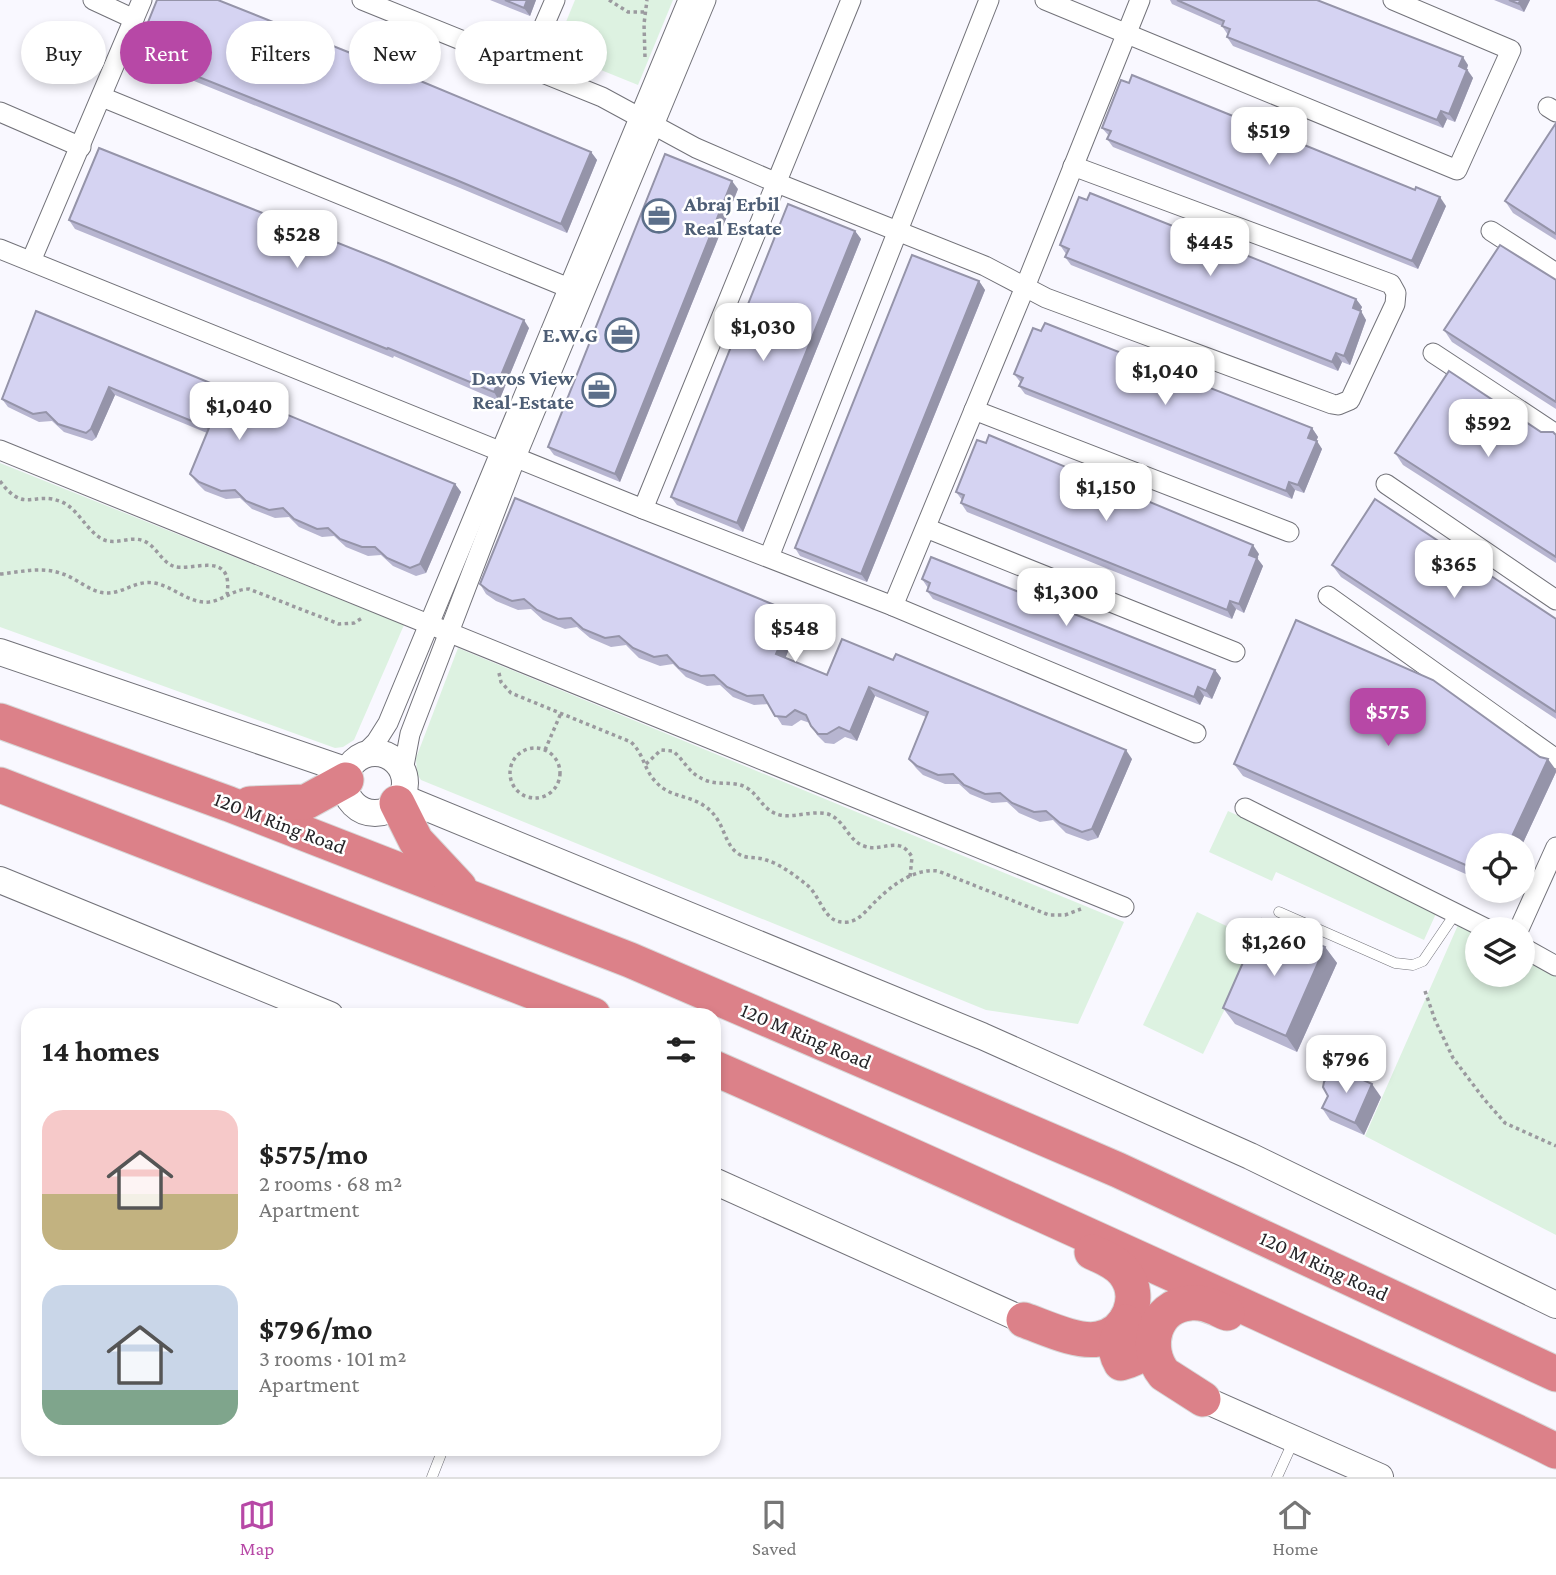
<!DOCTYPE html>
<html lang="en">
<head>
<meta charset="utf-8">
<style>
  body { margin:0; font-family:"Crimson Pro",serif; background:#f6f6f6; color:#222; height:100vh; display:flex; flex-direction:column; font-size:26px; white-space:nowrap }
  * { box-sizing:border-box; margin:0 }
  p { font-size:23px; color:#767676 }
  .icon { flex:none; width:38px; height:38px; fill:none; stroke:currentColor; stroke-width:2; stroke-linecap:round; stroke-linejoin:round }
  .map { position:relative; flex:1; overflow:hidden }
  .side { position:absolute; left:21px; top:1008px; width:700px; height:448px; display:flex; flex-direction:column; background:#fff; border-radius:21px; box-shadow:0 4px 10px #0003 }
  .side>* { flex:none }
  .banner { position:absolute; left:21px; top:21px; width:700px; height:63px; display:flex; gap:14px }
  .tools { position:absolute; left:1465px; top:833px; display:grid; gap:14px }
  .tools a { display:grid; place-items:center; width:70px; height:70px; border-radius:50%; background:#fff; box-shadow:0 4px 10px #0003; font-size:35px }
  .price { position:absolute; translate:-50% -60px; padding:0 16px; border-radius:14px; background:#fff; color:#222; font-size:23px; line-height:46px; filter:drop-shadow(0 2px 4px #0008) }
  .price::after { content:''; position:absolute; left:50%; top:42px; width:21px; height:16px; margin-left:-10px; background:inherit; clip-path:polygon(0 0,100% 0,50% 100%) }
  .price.active { background:#b748a6; color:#fff }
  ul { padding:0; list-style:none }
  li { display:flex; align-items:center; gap:21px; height:175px; padding:0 21px }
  li span { display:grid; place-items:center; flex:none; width:196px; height:140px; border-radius:21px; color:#555 }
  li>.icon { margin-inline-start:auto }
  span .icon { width:84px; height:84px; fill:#fffc; stroke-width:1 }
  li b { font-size:30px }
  h2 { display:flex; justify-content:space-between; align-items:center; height:84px; padding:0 21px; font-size:30px }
  .tag { padding:0 24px; border-radius:32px; background:#fff; box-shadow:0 4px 10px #0003; font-size:24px; line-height:63px }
  .tag.active { background:#b748a6; color:#fff }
  .dock { display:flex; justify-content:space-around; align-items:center; height:98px; border-top:2px solid #e0e0e0; background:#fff; font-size:19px; color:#767676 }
  .dock a { display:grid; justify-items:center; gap:4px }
  .dock .active { color:#b748a6 }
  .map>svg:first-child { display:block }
</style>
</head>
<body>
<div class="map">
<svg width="1556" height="1477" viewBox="0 0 1556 1477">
  <rect width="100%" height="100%" fill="#f9f8ff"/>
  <g fill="#ddf2e1">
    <polygon points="575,0 673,0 638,85 554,51"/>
    <polygon points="0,463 404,625 354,740 343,747 335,748 0,627"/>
    <polygon points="458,648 1124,922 1078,1024 986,1010 421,780 417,774 416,758"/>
    <polygon points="1228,811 1439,907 1424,940 1276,872 1272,881 1209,852"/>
    <polygon points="1197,912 1258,941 1203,1054 1143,1025"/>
    <polygon points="1458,925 1477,933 1477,975 1522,975 1523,954 1556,970 1556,1235 1365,1136"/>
  </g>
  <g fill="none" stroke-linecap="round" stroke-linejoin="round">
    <defs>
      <g id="lane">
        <polyline points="1279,912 1395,963 1413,965 1423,961 1455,914"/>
        <polyline points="432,1477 443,1449"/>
        <polyline points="1277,1477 1293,1442"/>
      </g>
      <g id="street">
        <polyline points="93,0 134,19"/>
        <polyline points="362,0 602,97 696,148 777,183 985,266 1046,298 1332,404 1338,405 1350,400 1395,304 1396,293 1391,284 1073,166"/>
        <polyline points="1045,0 1457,170 1511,50 1393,0"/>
        <polyline points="526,67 555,0"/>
        <polyline points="102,97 569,288"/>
        <polyline points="1548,107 1556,112"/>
        <polyline points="0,112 81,147"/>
        <polyline points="1491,231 1556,273"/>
        <polyline points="0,249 643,509 893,606 1196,733"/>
        <polyline points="31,261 142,0"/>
        <polyline points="1433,353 1556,434"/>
        <polyline points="974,410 1289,532"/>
        <polyline points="0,450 1124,907"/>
        <polyline points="1386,484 1556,600"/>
        <polyline points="643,509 851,0"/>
        <polyline points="926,528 1235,652"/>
        <polyline points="769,557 989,0"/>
        <polyline points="1328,596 1556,759"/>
        <polyline points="893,606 1025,287 1140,0"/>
        <polyline points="361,757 376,742 388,723 688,0"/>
        <polyline points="403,771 410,734 516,457 706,0"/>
        <polyline points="1245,808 1487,929"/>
        <polyline points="1519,929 1556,847"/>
        <polyline points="1522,947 1556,966"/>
      </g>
      <g id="secondary">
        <polyline points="0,652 348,771"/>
        <circle cx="375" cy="783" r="30"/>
        <polyline points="401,797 982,1036 1250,1156 1556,1305"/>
        <polyline points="0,880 330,1015"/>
        <polyline points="714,1181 1041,1328"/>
        <polyline points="1185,1391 1380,1477"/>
      </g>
      <g id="highway">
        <polyline points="0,721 229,804 630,960 1118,1170 1556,1374"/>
        <polyline points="0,785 593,1015"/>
        <polyline points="397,803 416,841 459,887"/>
        <polyline points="250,804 306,802 346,780"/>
        <path d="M714,1068c189,83 376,168 564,254 93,43 186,83 278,129"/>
        <path d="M1024,1320c20,7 53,23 74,19 30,-5 46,-42 26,-67 -8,-10 -21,-15 -32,-20"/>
        <path d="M1125,1322c-8,15 -13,26 -4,41 18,-5 25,-10 32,-27"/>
        <path d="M1203,1399l-39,-25c-21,-26 -10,-68 26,-71 14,-2 25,5 37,10"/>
      </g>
    </defs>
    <use href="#lane" stroke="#727279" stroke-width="11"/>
    <use href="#street" stroke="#727279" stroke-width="21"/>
    <use href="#secondary" stroke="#727279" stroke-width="28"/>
    <use href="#highway" stroke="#d8d8d8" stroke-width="37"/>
    <g stroke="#9b9a9f" stroke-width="3.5" stroke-dasharray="3.5 3.5" stroke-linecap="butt">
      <polyline points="609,0 628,12 645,12"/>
      <polyline points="645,57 644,24 647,0"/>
      <path d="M0,481c25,34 33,9 62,21 17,8 24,28 40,37 14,7 28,-4 42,2 12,5 17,20 29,25 16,7 61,-18 54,28"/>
      <path d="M0,574c22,-2 42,-8 63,0 15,5 28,19 44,19 17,0 29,-13 47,-10 19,3 35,21 55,19 15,-2 25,-13 40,-13l90,35 15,-1 10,-6"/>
      <path d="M499,673l2,9 10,11 120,49c13,12 13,28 25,40 13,15 32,13 47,23 22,14 19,35 33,47 9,8 20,4 30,8 14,4 30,16 41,25 15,12 16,40 41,37 13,-2 20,-14 29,-22 15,-15 38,-32 61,-29l111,44h16l16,-6"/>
      <circle cx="535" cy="773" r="25"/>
      <polyline points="545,750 561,713"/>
      <path d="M646,764l15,-14 12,1c12,10 16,23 32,29 14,6 29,0 42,8 13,8 16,23 33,27 15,3 33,-5 48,-1 17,6 20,27 36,32 18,7 35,-12 48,11l-2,20"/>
      <polyline points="1425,991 1435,1020 1453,1058 1484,1099 1505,1123 1556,1146"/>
    </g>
    <use href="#lane" stroke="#fff" stroke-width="10"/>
    <use href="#street" stroke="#fff" stroke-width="19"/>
    <use href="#secondary" stroke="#fff" stroke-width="26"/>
    <use href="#highway" stroke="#dc8189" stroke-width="35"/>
  </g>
  <g fill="#b7b5d0">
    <polygon points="490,0 536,0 530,16"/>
    <polygon points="1170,0 1317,0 1468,65 1467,69 1473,78 1455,122 1447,119 1443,128 1233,46 1227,37 1228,35 1222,26 1172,4"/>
    <polygon points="1494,0 1530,0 1524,12"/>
    <polygon points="136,52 591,152 597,160 567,233 460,188 142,60"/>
    <polygon points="1556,123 1556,240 1513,213 1505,201"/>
    <polygon points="1102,128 1446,206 1418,269 1113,147 1107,139 1109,136"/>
    <polygon points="738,189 620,482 554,455 548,447"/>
    <polygon points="69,220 529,328 499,401 394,356 393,358 75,229"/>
    <polygon points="855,231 861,239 743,532 677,505 671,497"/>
    <polygon points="1060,245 1356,299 1362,307 1360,311 1366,320 1350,365 1342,362 1338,371 1071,265 1065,257 1066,254"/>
    <polygon points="1556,280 1556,409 1452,342 1444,330"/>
    <polygon points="979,281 985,290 867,582 800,556 795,548"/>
    <polygon points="36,311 455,484 461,492 426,573 416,576 393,566 381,555 368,556 346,547 334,536 322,537 299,527 289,517 275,518 252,509 240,498 226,499 205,491 196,482 190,474 207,433 115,395 96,438 92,441 64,432 52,421 39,422 8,407 2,399"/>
    <polygon points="1014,374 1312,428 1318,437 1316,441 1322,449 1304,493 1295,490 1292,499 1025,394 1019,386 1021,383"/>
    <polygon points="1541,432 1556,435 1556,563 1403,465 1395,453"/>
    <polygon points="956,492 1259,554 1257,558 1263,566 1244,613 1236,609 1232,619 967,512 961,503 962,500"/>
    <polygon points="1332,565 1556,619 1556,719 1341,577"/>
    <polygon points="922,579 1215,670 1221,678 1212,699 1204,696 1200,705 933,599 927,591 928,588"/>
    <polygon points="480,584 800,622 785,658 827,675 1132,759 1098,838 1088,841 1066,833 1053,820 1040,822 1019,813 1007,802 992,803 970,794 959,784 945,784 923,775 916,768 909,759 926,717 875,696 857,741 845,737 834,744 825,743 817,735 810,723 801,720 792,726 782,725 769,704 754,705 733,697 720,685 707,686 686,677 673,664 660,666 639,658 626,645 611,647 590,638 577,627 565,629 543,620 531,609 518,610 496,601 486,594"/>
    <polygon points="1234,764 1556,772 1522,845 1477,845 1477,879 1243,776"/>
    <polygon points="1325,947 1337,963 1297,1052 1235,1024 1223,1008"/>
    <polygon points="1381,1097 1364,1135 1330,1120 1322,1108"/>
  </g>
  <g fill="#9594a9">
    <polygon points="527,0 536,0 530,16 524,8"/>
    <polygon points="1520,0 1530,0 1524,12 1519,4"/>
    <polygon points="1463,57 1468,65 1465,74 1459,66"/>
    <polygon points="1467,70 1473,78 1455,122 1449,114"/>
    <polygon points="1441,111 1447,119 1443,128 1437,120"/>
    <polygon points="591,152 597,160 567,233 561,224"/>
    <polygon points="732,181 738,189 620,482 615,474"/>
    <polygon points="1440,197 1446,206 1418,269 1412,261"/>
    <polygon points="855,231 861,239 743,532 737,523"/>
    <polygon points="979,281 985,290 867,582 861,574"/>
    <polygon points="1356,299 1362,307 1358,316 1353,308"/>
    <polygon points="1361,311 1366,320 1350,365 1344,356"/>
    <polygon points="524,320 529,328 499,401 494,392"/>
    <polygon points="1336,353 1342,362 1338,371 1332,362"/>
    <polygon points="109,387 115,395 96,438 91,429"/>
    <polygon points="1312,428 1318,437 1314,446 1308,438"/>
    <polygon points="1317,441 1322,449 1304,493 1298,485"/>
    <polygon points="1289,482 1295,490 1292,499 1286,491"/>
    <polygon points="455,484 461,492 426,573 420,564"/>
    <polygon points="1253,545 1259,554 1255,563 1249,555"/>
    <polygon points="1257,558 1263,566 1244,613 1239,604"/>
    <polygon points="1230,601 1236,609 1232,619 1227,610"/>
    <polygon points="794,613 800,622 783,664 776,654"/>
    <polygon points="1215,670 1221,678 1212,699 1206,691"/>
    <polygon points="869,687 875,696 857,741 850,732"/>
    <polygon points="1198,687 1204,696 1200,705 1194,697"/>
    <polygon points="1126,750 1132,759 1098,838 1092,829"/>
    <polygon points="1548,759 1556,770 1556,772 1522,845 1508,845"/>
    <polygon points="1325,947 1337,963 1297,1052 1286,1036"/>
    <polygon points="1372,1084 1381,1097 1364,1135 1355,1123"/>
  </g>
  <g fill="#d5d3f2" stroke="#9594a9" stroke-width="2">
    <polygon points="157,0 218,0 418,80 591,152 561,224 454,179 136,52"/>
    <polygon points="505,0 527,0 524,8"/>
    <polygon points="1177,0 1317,0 1463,57 1459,66 1467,70 1449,114 1441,111 1437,120 1227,37 1230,29 1222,26 1224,21"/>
    <polygon points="1509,0 1520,0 1519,4"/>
    <polygon points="1132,75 1415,190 1416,187 1440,197 1412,261 1107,139 1111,131 1102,128 1121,80 1129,83"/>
    <polygon points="1556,123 1556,234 1505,201"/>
    <polygon points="99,148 386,262 524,320 494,392 388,348 387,349 69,220"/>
    <polygon points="665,154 732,181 615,474 548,447"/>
    <polygon points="1090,193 1356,299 1353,308 1361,311 1344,356 1336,353 1332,362 1065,257 1069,249 1060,245 1079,197 1087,200"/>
    <polygon points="788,204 855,231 737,523 671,497"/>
    <polygon points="1500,245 1556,280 1556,402 1444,330"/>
    <polygon points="912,255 979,281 861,574 795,548"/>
    <polygon points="36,311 455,484 420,564 410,568 387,558 375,547 362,547 340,539 328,528 317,529 294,519 283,508 269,510 246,501 235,490 221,491 199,482 190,474 209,428 109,387 91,429 86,433 58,424 46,412 33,414 2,399"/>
    <polygon points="1045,323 1312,428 1308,438 1317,441 1298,485 1289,482 1286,491 1019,386 1023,378 1014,374 1033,328 1041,331"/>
    <polygon points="1449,371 1541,432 1553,432 1556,435 1556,557 1395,453"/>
    <polygon points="989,435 1253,545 1249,555 1257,558 1239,604 1230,601 1227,610 961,503 964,495 956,492 977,440 986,443"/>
    <polygon points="515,498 794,613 776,654 827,675 842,639 893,660 896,654 1126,750 1092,829 1082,832 1060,823 1046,811 1034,812 1012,803 1000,793 985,794 964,785 953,774 938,775 917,766 909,759 928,712 869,687 850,732 839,727 827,734 818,734 811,726 806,715 795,710 786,717 775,716 763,695 747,696 727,687 714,675 701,676 679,668 667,655 654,657 633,648 619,636 605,638 583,629 571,618 558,619 537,610 524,599 512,601 489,591 480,584"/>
    <polygon points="1375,499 1556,619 1556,712 1332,565"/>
    <polygon points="931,557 1215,670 1206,691 1198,687 1194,697 927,591 930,583 922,579"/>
    <polygon points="1296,620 1433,680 1540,757 1548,759 1508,845 1477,845 1477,870 1234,764"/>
    <polygon points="1262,919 1325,947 1286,1036 1223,1008"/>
    <polygon points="1344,1071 1372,1084 1355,1123 1322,1108 1328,1096 1323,1087 1324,1082 1332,1072"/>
  </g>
  <defs>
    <symbol id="office-ring" viewBox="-11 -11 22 22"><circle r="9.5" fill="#fff" stroke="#5c6f8a" stroke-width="1.5"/><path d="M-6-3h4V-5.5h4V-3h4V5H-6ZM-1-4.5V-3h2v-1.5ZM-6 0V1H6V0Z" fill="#5c6f8a"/></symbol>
  </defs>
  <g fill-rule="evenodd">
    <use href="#office-ring" x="640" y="197" width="38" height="38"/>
    <use href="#office-ring" x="603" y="316" width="38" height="38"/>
    <use href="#office-ring" x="580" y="371" width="38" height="38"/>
  </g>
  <g text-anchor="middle" stroke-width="5" stroke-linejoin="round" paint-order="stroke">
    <g font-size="21" font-weight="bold" fill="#4e5e75" stroke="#fff" text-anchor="end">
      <text x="684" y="211" text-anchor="start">Abraj Erbil<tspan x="684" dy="24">Real Estate</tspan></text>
      <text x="598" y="342">E.W.G</text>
      <text x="574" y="385">Davos View<tspan x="574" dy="24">Real-Estate</tspan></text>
    </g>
    <g font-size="21" fill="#252528" stroke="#fff">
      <text transform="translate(280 823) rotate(21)" y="7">120 M Ring Road</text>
      <text transform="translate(806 1036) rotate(23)" y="7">120 M Ring Road</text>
      <text transform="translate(1324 1266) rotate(25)" y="7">120 M Ring Road</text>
    </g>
  </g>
</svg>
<div class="tools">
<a><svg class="icon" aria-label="locate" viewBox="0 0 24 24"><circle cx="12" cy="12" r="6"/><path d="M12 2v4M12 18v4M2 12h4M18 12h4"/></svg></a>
<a><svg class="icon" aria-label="layers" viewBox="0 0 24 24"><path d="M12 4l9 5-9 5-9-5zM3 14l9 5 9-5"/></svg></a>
</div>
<b class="price" style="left:1269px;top:167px">$519</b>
<b class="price" style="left:297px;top:270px">$528</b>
<b class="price" style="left:1210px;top:278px">$445</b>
<b class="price" style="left:763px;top:363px">$1,030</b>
<b class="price" style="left:1165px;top:407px">$1,040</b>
<b class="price" style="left:239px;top:442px">$1,040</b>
<b class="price" style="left:1488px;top:459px">$592</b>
<b class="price" style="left:1106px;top:523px">$1,150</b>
<b class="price" style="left:1454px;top:600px">$365</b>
<b class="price" style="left:1066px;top:628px">$1,300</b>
<b class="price" style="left:795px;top:664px">$548</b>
<b class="price active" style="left:1388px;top:748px">$575</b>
<b class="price" style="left:1274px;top:978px">$1,260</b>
<b class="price" style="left:1346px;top:1095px">$796</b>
<div class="banner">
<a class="tag">Buy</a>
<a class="tag active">Rent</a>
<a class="tag">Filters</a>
<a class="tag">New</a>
<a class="tag">Apartment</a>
</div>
<section class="side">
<h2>14 homes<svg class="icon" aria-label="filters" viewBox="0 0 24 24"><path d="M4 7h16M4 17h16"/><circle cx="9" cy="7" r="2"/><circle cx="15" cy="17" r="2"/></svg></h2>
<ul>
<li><span style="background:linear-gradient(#f6c9c9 60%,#c2b280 0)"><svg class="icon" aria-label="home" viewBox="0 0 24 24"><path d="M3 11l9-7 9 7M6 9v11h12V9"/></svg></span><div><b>$575/mo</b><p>2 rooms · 68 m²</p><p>Apartment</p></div></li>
<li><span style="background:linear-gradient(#c9d6e8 75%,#7fa58c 0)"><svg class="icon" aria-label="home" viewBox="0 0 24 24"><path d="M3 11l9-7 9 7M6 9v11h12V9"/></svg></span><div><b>$796/mo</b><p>3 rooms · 101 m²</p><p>Apartment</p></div></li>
</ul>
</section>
</div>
<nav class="dock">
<a class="active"><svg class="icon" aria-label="map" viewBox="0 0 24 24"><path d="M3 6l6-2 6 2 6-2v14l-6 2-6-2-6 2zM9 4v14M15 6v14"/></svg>Map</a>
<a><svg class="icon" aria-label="saved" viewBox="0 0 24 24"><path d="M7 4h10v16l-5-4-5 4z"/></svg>Saved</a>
<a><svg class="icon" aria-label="home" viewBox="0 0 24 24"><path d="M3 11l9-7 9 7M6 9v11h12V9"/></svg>Home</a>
</nav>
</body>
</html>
